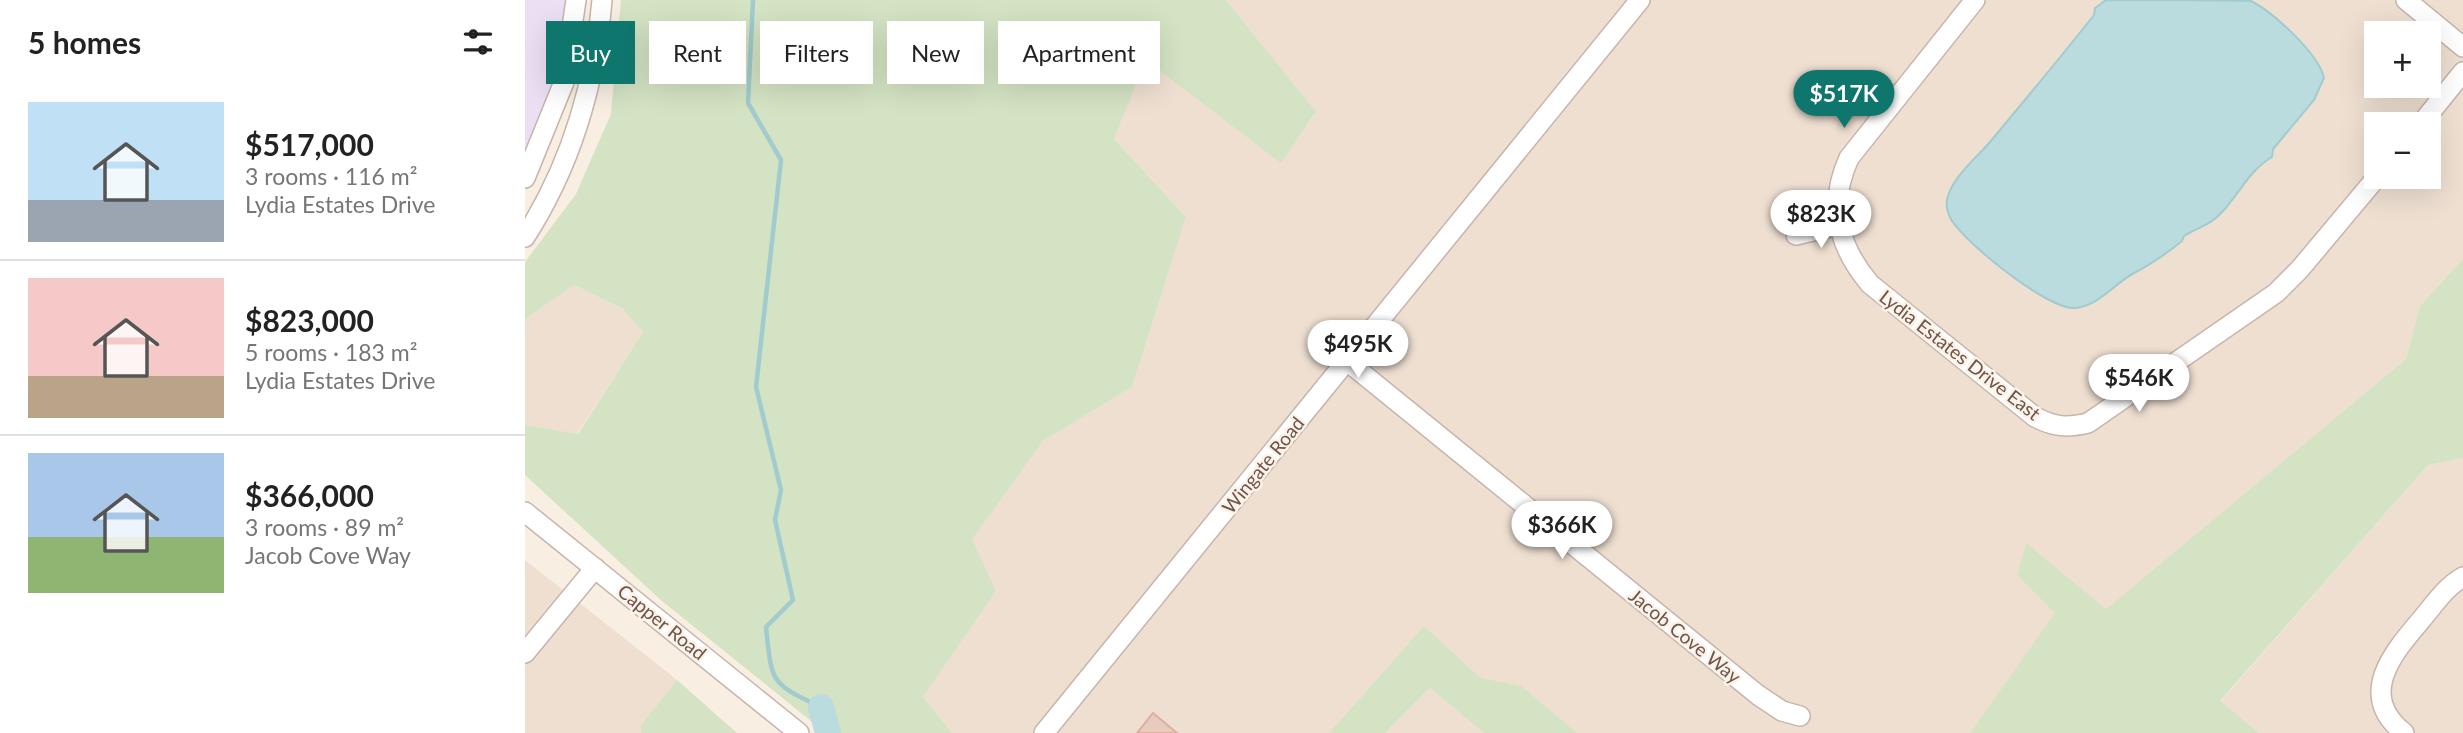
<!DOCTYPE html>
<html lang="en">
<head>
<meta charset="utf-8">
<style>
  body { margin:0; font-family:Lato,sans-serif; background:#f6f6f6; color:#222; height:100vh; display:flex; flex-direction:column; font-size:26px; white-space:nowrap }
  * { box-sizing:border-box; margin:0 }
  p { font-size:23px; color:#767676 }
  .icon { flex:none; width:38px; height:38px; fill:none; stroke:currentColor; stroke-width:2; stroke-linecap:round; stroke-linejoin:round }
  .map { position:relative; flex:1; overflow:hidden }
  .panel { display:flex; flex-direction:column; background:#fff; width:525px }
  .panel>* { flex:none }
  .hud { position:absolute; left:21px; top:21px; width:665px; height:63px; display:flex; gap:14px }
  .buttons { position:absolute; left:1839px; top:21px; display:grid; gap:14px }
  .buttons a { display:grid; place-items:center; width:77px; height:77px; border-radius:0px; background:#fff; box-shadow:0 7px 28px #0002; font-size:35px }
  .price { position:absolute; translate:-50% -60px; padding:0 16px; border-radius:24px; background:#fff; color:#222; font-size:23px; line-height:46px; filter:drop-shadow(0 2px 4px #0008) }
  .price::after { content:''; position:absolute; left:50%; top:42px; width:21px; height:16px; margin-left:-10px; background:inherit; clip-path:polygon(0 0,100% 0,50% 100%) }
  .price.selected { background:#0f766e; color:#fff }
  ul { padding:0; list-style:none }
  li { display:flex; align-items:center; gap:21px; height:175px; padding:0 28px }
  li+li { border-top:2px solid #e0e0e0 }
  li span { display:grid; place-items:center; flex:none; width:196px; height:140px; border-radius:0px; color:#555 }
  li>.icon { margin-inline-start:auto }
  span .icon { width:84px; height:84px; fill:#fffc; stroke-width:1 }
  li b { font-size:30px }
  h2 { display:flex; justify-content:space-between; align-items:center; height:84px; padding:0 28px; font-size:30px }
  .pill { padding:0 24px; border-radius:0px; background:#fff; box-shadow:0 7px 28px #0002; font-size:24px; line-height:63px }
  .pill.selected { background:#0f766e; color:#fff }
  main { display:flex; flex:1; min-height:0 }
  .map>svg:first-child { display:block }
</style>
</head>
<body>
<main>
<section class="panel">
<h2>5 homes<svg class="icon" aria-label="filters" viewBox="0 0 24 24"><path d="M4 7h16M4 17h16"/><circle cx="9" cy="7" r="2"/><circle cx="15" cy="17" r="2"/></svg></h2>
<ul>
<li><span style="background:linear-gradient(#bfe0f5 70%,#9aa5b1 0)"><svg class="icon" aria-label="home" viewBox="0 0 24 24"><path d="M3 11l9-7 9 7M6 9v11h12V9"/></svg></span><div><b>$517,000</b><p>3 rooms · 116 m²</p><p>Lydia Estates Drive</p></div></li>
<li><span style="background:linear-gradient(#f6c9c9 70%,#b9a48a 0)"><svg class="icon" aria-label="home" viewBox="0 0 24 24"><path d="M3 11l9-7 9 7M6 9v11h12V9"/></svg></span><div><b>$823,000</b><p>5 rooms · 183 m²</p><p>Lydia Estates Drive</p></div></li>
<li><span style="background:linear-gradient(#a9c7e8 60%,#8fb573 0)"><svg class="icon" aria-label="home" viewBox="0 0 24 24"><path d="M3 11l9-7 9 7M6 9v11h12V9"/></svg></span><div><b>$366,000</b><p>3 rooms · 89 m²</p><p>Jacob Cove Way</p></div></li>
</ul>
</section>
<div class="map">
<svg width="1938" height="733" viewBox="0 0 1938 733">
  <rect width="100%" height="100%" fill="#f8eee2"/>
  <g fill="#eedfd1" fill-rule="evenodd">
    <path d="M701,0h1237v259l-43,47 -14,53 -300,250 -80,-65 -9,31 39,38 -86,120h-393l-56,-46 -40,-9 -57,-52 -95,107h-377l-29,-36 73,-106 -25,-52 72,-98 89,-54 54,-170 -72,-78 32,-80 135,103 35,-49zM1852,33h52v53h-52zM1852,124h52v53h-52z"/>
    <polygon points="49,285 98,309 118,332 52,434 0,425 0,319"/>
    <polygon points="1938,458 1938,733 1734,733 1695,702 1903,465"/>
    <polygon points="0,560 152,680 116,725 116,733 0,733"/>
    <polygon points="905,688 959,733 860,733"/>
  </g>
  <polygon fill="#ebdff4" points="0,0 49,0 28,98 0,162"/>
  <g fill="#d3e3c3">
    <polygon points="96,0 701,0 791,112 756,163 621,60 589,139 661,217 607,387 518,441 447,539 471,591 398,697 427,733 301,733 137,601 0,475 0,425 53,434 118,332 98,309 49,285 0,319 0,262 51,194 86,114"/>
    <polygon points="1938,259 1938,458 1903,465 1695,701 1734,733 1445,733 1530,613 1492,575 1501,543 1581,609 1881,359 1895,306"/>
    <polygon points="899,626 956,678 996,686 1052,733 959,733 905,688 860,733 804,733"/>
    <polygon points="152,680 212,733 116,733 116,725"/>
  </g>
  <path fill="#badcde" stroke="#a1cbce" stroke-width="2" d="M1581,0c20,0 136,0 145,1 22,11 68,53 73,77l-10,22 -41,49 -1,8c-22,13 -32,35 -48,53 -14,16 -24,16 -40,26l-2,5c-15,12 -30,23 -48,32 -19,10 -34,32 -58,35 -28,2 -108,-63 -124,-87 -4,-7 -7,-17 -4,-25 6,-20 29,-39 42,-54 35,-42 70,-84 104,-127l1,-7z"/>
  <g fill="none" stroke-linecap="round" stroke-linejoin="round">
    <path stroke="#a1cbce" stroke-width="4.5" d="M228,0l-5,103 33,57 -25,227 25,103 -6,30 18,80 -27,27c6,55 3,56 55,80"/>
    <polyline stroke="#badcde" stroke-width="26" points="296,707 303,733"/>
  </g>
  <polygon fill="#e9cbbd" stroke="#dab1a0" stroke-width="2" points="628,713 652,733 612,733"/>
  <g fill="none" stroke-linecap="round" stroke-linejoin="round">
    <defs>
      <g id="minor">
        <path d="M1450,0l-126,158c-21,46 -12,87 21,126l165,133c19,10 32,11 53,6l188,-130 24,-24 77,-92"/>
        <polyline points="1881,0 1938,47"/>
        <polyline points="1896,124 1938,72"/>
        <polyline points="0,178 39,82 51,0"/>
        <polyline points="1271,235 1313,225"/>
        <path d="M0,237c46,-72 70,-153 77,-237"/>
        <polyline points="822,361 1233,695 1257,711 1275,716"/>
        <polyline points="0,512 274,733"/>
        <polyline points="0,653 70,568"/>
        <polyline points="519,733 1115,0"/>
        <path d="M1879,733c-47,-38 -12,-79 17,-113 13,-15 24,-33 42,-43"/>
      </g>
    </defs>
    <use href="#minor" stroke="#c7b5ab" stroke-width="22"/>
    <use href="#minor" stroke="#fff" stroke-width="19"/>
  </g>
  <g text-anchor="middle" stroke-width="5" stroke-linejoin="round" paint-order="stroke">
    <g font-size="19" fill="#6c554c" stroke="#fcf2e7">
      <text transform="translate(1435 355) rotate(38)" y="7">Lydia Estates Drive East</text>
      <text transform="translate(738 465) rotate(-51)" y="7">Wingate Road</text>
      <text transform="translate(137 622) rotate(39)" y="7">Capper Road</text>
      <text transform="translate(1160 636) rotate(39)" y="7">Jacob Cove Way</text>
    </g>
  </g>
</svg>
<div class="buttons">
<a>+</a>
<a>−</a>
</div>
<b class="price selected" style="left:1319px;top:130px">$517K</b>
<b class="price" style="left:1296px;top:250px">$823K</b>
<b class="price" style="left:833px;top:380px">$495K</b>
<b class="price" style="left:1614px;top:414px">$546K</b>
<b class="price" style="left:1037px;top:561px">$366K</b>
<div class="hud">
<a class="pill selected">Buy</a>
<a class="pill">Rent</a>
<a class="pill">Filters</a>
<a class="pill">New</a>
<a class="pill">Apartment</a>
</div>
</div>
</main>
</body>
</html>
